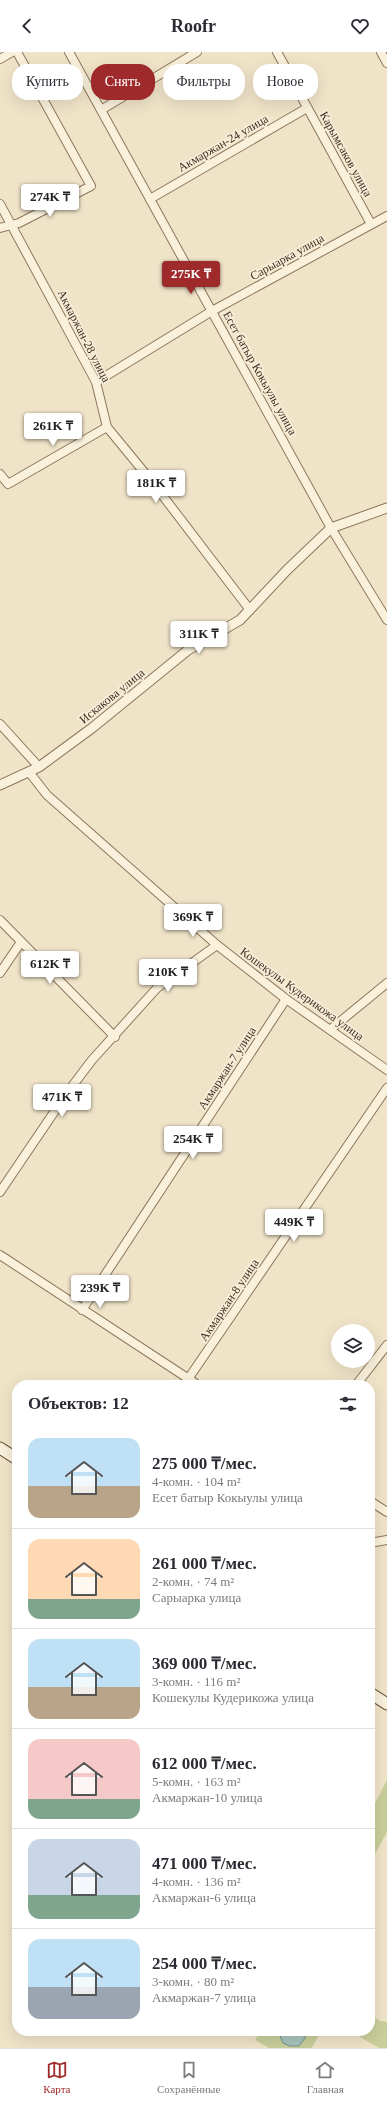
<!DOCTYPE html>
<html lang="ru">
<head>
<meta charset="utf-8">
<style>
  body { margin:0; font-family:"Times New Roman",serif; background:#f7f7f7; color:#2b2b33; height:100vh; display:flex; flex-direction:column; font-size:15px; white-space:nowrap }
  * { box-sizing:border-box; margin:0 }
  p { font-size:13px; color:#7c7c81 }
  .icon { flex:none; width:22px; height:22px; fill:none; stroke:currentColor; stroke-width:2; stroke-linecap:round; stroke-linejoin:round }
  .map { position:relative; flex:1; overflow:hidden }
  .sheet { position:absolute; left:12px; top:1328px; width:363px; height:656px; display:flex; flex-direction:column; background:#fff; border-radius:16px; box-shadow:0 4px 16px #0002 }
  .sheet>* { flex:none }
  .top-card { position:absolute; left:12px; top:12px; width:363px; height:36px; display:flex; gap:8px }
  .controls { position:absolute; left:331px; top:1272px; display:grid; gap:8px }
  .controls a { display:grid; place-items:center; width:44px; height:44px; border-radius:50%; background:#fff; box-shadow:0 4px 16px #0002; font-size:20px }
  .price { position:absolute; translate:-50% -34px; padding:0 9px; border-radius:4px; background:#fff; color:#222; font-size:13px; line-height:26px; filter:drop-shadow(0 1px 2px #0008) }
  .price::after { content:''; position:absolute; left:50%; top:24px; width:12px; height:9px; margin-left:-6px; background:inherit; clip-path:polygon(0 0,100% 0,50% 100%) }
  .price.current { background:#9e2a2b; color:#fff }
  ul { padding:0; list-style:none }
  li { display:flex; align-items:center; gap:12px; height:100px; padding:0 16px }
  li+li { border-top:1px solid #e1e1e2 }
  li span { display:grid; place-items:center; flex:none; width:112px; height:80px; border-radius:12px; color:#555 }
  li>.icon { margin-inline-start:auto }
  span .icon { width:48px; height:48px; fill:#fffc; stroke-width:1 }
  li b { font-size:17px }
  h2 { display:flex; justify-content:space-between; align-items:center; height:48px; padding:0 16px; font-size:17px }
  .tag { padding:0 14px; border-radius:16px; background:#fff; box-shadow:0 4px 16px #0002; font-size:14px; line-height:36px }
  .tag.current { background:#9e2a2b; color:#fff }
  header { display:flex; justify-content:space-between; align-items:center; height:52px; padding:0 16px; background:#fff; font-size:18px; font-weight:800 }
  .tab-bar { display:flex; justify-content:space-around; align-items:center; height:56px; border-top:1px solid #e1e1e2; background:#fff; font-size:11px; color:#7c7c81 }
  .tab-bar a { display:grid; justify-items:center; gap:2px }
  .tab-bar .current { color:#9e2a2b }
  .map>svg:first-child { display:block }
</style>
</head>
<body>
<header><svg class="icon" aria-label="back" viewBox="0 0 24 24"><path d="M15 5l-7 7 7 7"/></svg>Roofr<svg class="icon" aria-label="heart" viewBox="0 0 24 24"><path d="M12 20l-8-8c-3-5 5-10 8-4 3-6 11-1 8 4z"/></svg></header>
<div class="map">
<svg width="387" height="1996" viewBox="0 0 387 1996">
  <rect width="100%" height="100%" fill="#f0e4c8"/>
  <g fill="#c9cf9b">
    <polygon points="387,1728 387,1780 370,1811 370,1761"/>
    <polygon points="370,1962 380,1969 387,1970 387,1996 379,1996 355,1982 357,1979 370,1979"/>
    <polygon points="261,1979 321,1979 312,1996 269,1996 255,1988"/>
  </g>
  <polygon fill="#a9c4bc" stroke="#6f938a" points="278,1979 306,1979 305,1986 299,1994 290,1994 283,1991"/>
  <g fill="none" stroke-linecap="round" stroke-linejoin="round">
    <defs>
      <g id="minor">
        <polyline points="69,0 331,476 387,568"/>
        <polyline points="277,0 371,172"/>
        <polyline points="381,0 387,11"/>
        <polyline points="0,7 12,0"/>
        <polyline points="101,58 197,0"/>
        <polyline points="150,147 307,56"/>
        <polyline points="0,152 96,330 107,375 153,431 250,558"/>
        <polyline points="0,176 19,171 91,134 17,0"/>
        <polyline points="96,330 212,259 387,164"/>
        <polyline points="0,422 8,432 107,375"/>
        <polyline points="0,672 39,715"/>
        <polyline points="29,720 47,743 217,893 286,947 387,1018"/>
        <polyline points="0,868 115,985"/>
        <polyline points="0,921 21,890"/>
        <polyline points="331,977 387,931"/>
        <polyline points="0,1140 67,1041 92,1008 157,936 217,893"/>
        <polyline points="0,1203 198,1333"/>
        <polyline points="82,1258 286,947"/>
        <polyline points="184,1333 387,1036"/>
        <polyline points="356,1333 387,1293"/>
        <polyline points="370,1449 387,1460"/>
        <polyline points="370,1491 387,1488"/>
      </g>
      <polyline id="tertiary" points="0,733 39,715 92,676 188,598 240,568 287,518 331,476 387,456"/>
      <g id="secondary">
        <polyline points="0,1396 17,1407"/>
        <polyline points="370,1641 387,1652"/>
      </g>
    </defs>
    <use href="#minor" stroke="#8d765c" stroke-width="10"/>
    <use href="#tertiary" stroke="#8d765c" stroke-width="11"/>
    <use href="#secondary" stroke="#6f573f" stroke-width="13"/>
    <use href="#minor" stroke="#faf1dc" stroke-width="8"/>
    <use href="#tertiary" stroke="#faf1dc" stroke-width="9"/>
    <use href="#secondary" stroke="#faf1dc" stroke-width="11"/>
  </g>
  <g text-anchor="middle" stroke-width="3.5" stroke-linejoin="round" paint-order="stroke">
    <g font-size="12" fill="#3d2e20" stroke="#f7eed8">
      <text transform="translate(223 91) rotate(-30)" y="4">Акмаржан-24 улица</text>
      <text transform="translate(346 102) rotate(61)" y="4">Карымсаков улица</text>
      <text transform="translate(287 205) rotate(-29)" y="4">Сарыарка улица</text>
      <text transform="translate(84 284) rotate(63)" y="4">Акмаржан-28 улица</text>
      <text transform="translate(260 321) rotate(61)" y="4">Есет батыр Кокыулы улица</text>
      <text transform="translate(112 644) rotate(-39)" y="4">Искакова улица</text>
      <text transform="translate(302 942) rotate(36)" y="4">Кошекулы Кудерикожа улица</text>
      <text transform="translate(227 1016) rotate(-57)" y="4">Акмаржан-7 улица</text>
      <text transform="translate(229 1248) rotate(-56)" y="4">Акмаржан-8 улица</text>
    </g>
  </g>
</svg>
<div class="controls">
<a><svg class="icon" aria-label="layers" viewBox="0 0 24 24"><path d="M12 4l9 5-9 5-9-5zM3 14l9 5 9-5"/></svg></a>
</div>
<b class="price" style="left:50px;top:166px">274K ₸</b>
<b class="price current" style="left:191px;top:243px">275K ₸</b>
<b class="price" style="left:53px;top:395px">261K ₸</b>
<b class="price" style="left:156px;top:452px">181K ₸</b>
<b class="price" style="left:199px;top:603px">311K ₸</b>
<b class="price" style="left:193px;top:886px">369K ₸</b>
<b class="price" style="left:50px;top:933px">612K ₸</b>
<b class="price" style="left:168px;top:941px">210K ₸</b>
<b class="price" style="left:62px;top:1066px">471K ₸</b>
<b class="price" style="left:193px;top:1108px">254K ₸</b>
<b class="price" style="left:294px;top:1191px">449K ₸</b>
<b class="price" style="left:100px;top:1257px">239K ₸</b>
<div class="top-card">
<a class="tag">Купить</a>
<a class="tag current">Снять</a>
<a class="tag">Фильтры</a>
<a class="tag">Новое</a>
</div>
<section class="sheet">
<h2>Объектов: 12<svg class="icon" aria-label="filters" viewBox="0 0 24 24"><path d="M4 7h16M4 17h16"/><circle cx="9" cy="7" r="2"/><circle cx="15" cy="17" r="2"/></svg></h2>
<ul>
<li><span style="background:linear-gradient(#bfe0f5 60%,#b9a48a 0)"><svg class="icon" aria-label="home" viewBox="0 0 24 24"><path d="M3 11l9-7 9 7M6 9v11h12V9"/></svg></span><div><b>275 000 ₸/мес.</b><p>4-комн. · 104 m²</p><p>Есет батыр Кокыулы улица</p></div></li>
<li><span style="background:linear-gradient(#ffd9b3 75%,#7fa58c 0)"><svg class="icon" aria-label="home" viewBox="0 0 24 24"><path d="M3 11l9-7 9 7M6 9v11h12V9"/></svg></span><div><b>261 000 ₸/мес.</b><p>2-комн. · 74 m²</p><p>Сарыарка улица</p></div></li>
<li><span style="background:linear-gradient(#bfe0f5 60%,#b9a48a 0)"><svg class="icon" aria-label="home" viewBox="0 0 24 24"><path d="M3 11l9-7 9 7M6 9v11h12V9"/></svg></span><div><b>369 000 ₸/мес.</b><p>3-комн. · 116 m²</p><p>Кошекулы Кудерикожа улица</p></div></li>
<li><span style="background:linear-gradient(#f6c9c9 75%,#7fa58c 0)"><svg class="icon" aria-label="home" viewBox="0 0 24 24"><path d="M3 11l9-7 9 7M6 9v11h12V9"/></svg></span><div><b>612 000 ₸/мес.</b><p>5-комн. · 163 m²</p><p>Акмаржан-10 улица</p></div></li>
<li><span style="background:linear-gradient(#c9d6e8 70%,#7fa58c 0)"><svg class="icon" aria-label="home" viewBox="0 0 24 24"><path d="M3 11l9-7 9 7M6 9v11h12V9"/></svg></span><div><b>471 000 ₸/мес.</b><p>4-комн. · 136 m²</p><p>Акмаржан-6 улица</p></div></li>
<li><span style="background:linear-gradient(#bfe0f5 60%,#9aa5b1 0)"><svg class="icon" aria-label="home" viewBox="0 0 24 24"><path d="M3 11l9-7 9 7M6 9v11h12V9"/></svg></span><div><b>254 000 ₸/мес.</b><p>3-комн. · 80 m²</p><p>Акмаржан-7 улица</p></div></li>
</ul>
</section>
</div>
<nav class="tab-bar">
<a class="current"><svg class="icon" aria-label="map" viewBox="0 0 24 24"><path d="M3 6l6-2 6 2 6-2v14l-6 2-6-2-6 2zM9 4v14M15 6v14"/></svg>Карта</a>
<a><svg class="icon" aria-label="saved" viewBox="0 0 24 24"><path d="M7 4h10v16l-5-4-5 4z"/></svg>Сохранённые</a>
<a><svg class="icon" aria-label="home" viewBox="0 0 24 24"><path d="M3 11l9-7 9 7M6 9v11h12V9"/></svg>Главная</a>
</nav>
</body>
</html>
